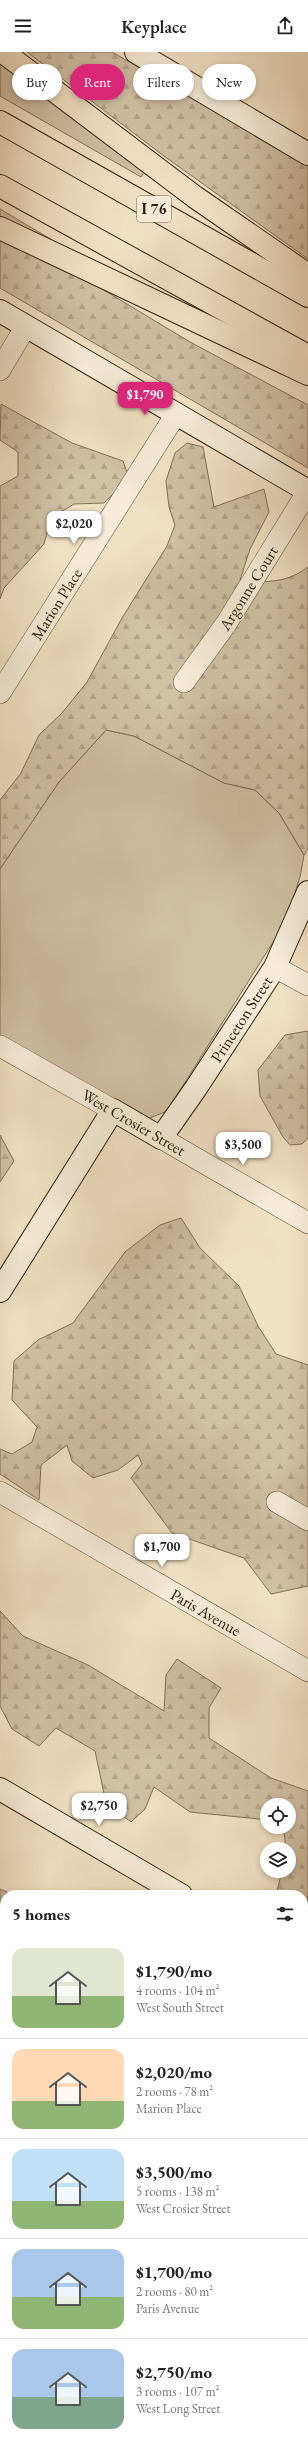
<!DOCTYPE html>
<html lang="en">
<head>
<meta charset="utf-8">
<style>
  body { margin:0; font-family:"EB Garamond",serif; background:#f6f6f6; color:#222; height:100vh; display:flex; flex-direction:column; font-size:15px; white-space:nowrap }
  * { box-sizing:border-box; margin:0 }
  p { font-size:13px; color:#767676 }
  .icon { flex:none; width:22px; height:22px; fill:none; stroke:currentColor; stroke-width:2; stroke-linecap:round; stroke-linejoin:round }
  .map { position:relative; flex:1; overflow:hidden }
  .sheet { position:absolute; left:0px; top:1838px; width:308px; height:556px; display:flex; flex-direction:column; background:#fff; border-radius:16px 16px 0 0; box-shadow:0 2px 6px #0003 }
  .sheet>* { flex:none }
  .banner { position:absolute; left:12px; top:12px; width:284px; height:36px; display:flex; gap:8px }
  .fabs { position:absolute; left:260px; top:1746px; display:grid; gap:8px }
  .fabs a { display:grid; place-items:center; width:36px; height:36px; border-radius:50%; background:#fff; box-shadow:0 2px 6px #0003; font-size:20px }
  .price { position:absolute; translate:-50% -34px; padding:0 9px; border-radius:8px; background:#fff; color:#222; font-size:13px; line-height:26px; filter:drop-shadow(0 1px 2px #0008) }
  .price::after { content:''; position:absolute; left:50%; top:24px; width:12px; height:9px; margin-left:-6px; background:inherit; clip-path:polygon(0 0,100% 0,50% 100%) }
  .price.current { background:#db2777; color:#fff }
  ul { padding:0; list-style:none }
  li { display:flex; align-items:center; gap:12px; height:100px; padding:0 12px }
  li+li { border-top:1px solid #e0e0e0 }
  li span { display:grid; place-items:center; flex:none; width:112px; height:80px; border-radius:12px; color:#555 }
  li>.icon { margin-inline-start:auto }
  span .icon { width:48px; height:48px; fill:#fffc; stroke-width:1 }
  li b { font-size:17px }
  h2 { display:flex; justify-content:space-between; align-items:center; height:48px; padding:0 12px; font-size:17px }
  .pill { padding:0 14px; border-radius:18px; background:#fff; box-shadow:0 2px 6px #0003; font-size:14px; line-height:36px }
  .pill.current { background:#db2777; color:#fff }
  header { display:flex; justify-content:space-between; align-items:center; height:52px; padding:0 12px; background:#fff; font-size:18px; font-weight:600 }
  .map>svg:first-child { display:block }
</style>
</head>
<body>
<header><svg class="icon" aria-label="menu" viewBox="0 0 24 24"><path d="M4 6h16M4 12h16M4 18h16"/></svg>Keyplace<svg class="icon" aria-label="share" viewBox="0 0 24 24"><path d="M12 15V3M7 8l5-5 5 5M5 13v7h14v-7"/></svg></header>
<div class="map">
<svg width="308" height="2394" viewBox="0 0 308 2394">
  <defs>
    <pattern id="forest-firs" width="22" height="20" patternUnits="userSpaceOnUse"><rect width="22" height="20" fill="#d0c0a4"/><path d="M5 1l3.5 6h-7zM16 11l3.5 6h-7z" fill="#b3a58c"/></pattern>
  </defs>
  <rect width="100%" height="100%" fill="#f1e1c4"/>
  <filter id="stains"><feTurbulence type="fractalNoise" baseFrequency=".005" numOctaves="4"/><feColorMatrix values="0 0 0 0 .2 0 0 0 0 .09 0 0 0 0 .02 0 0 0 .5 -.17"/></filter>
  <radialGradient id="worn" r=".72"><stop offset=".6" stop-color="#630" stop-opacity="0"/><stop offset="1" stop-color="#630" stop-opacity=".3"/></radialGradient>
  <g fill="#d0c0a4" stroke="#807057">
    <polygon points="0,6 146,117 141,125 0,44"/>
    <polygon points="0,157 79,204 0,165"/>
    <polygon points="106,678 134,684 224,731 255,738 279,761 304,803 300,825 285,871 167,1059 145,1068 0,985 0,817 59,730"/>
  </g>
  <g fill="url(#forest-firs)" stroke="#807057">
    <polygon points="27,0 112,0 308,113 308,207 164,104"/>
    <polygon points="0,187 59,211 190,290 308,353 308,416 0,236"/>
    <polygon points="1,352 72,391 123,409 127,420 119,436 104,451 74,452 51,466 44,492 4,536 0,547 0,434 18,424 18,400 0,388"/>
    <path d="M187,391l16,4 11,60 50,-18 5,23 -19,37 -10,31c26,3 47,3 68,-13v282l-4,6 -25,-42 -24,-23 -31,-7 -90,-47 -28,-6 -47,52 -59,87v-69l21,-27 18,-38 23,-22 25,-31 35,-64 45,-72 8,-21 -6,-18 -3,-26 9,-28z"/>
    <polygon points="308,979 308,1086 302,1092 290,1093 283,1085 260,1044 258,1018 285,983"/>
    <polygon points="0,1083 14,1109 0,1130"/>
    <polygon points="181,1166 200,1196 239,1234 258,1274 276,1302 308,1313 308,1534 271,1542 244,1506 172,1481 131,1426 142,1412 138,1403 118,1418 93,1426 72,1409 67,1393 41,1413 39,1448 0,1422 0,1397 12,1402 32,1390 37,1375 12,1348 14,1309 38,1288 73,1271 125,1200 160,1173"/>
    <polygon points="0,1559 23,1584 88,1613 164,1659 166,1623 177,1607 221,1636 209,1656 209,1686 271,1726 308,1739 308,1865 303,1870 303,1843 276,1843 282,1819 289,1819 289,1797 286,1797 284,1780 275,1775 289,1775 289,1753 267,1753 267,1771 259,1767 190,1760 154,1735 145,1757 131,1770 106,1751 95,1699 56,1676 39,1694 12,1677 0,1654"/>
    <path d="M0,1837l7,3c-1,9 -6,24 -5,36 2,15 9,37 -2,51z"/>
    <polygon points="0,1998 5,2000 5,2037 0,2032"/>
    <polygon points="0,2205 5,2210 5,2324 0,2330"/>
    <polygon points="133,2389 262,2389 263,2394 124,2394"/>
  </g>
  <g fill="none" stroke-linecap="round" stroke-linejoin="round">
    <defs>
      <g id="street">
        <polyline points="0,318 26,274"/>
        <polyline points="184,630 226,572 308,439"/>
        <polyline points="0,641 176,362"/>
        <polyline points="275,915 308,933"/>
        <polyline points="0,994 113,1058"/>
        <polyline points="161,1086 308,1171"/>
        <polyline points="0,1440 308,1619"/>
        <polyline points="277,1450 308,1468"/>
      </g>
      <g id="secondary">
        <polyline points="136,0 308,102"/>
        <polyline points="0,259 308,439"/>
        <polyline points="0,1239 113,1058 161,1086 196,1036 275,915 308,840"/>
        <polyline points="0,1737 181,1843"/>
        <polyline points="303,1916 308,1919"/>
        <polyline points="303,1981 308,1973"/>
        <polyline points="0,2108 5,2111"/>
        <polyline points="303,2286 308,2289"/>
        <polyline points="42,2394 45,2389"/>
      </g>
      <g id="highway">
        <polyline points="3,0 195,145 308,223"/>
        <polyline points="0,70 308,244"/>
        <polyline points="0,134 308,304"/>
        <polyline points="0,176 308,322"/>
      </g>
    </defs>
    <use href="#street" stroke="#605038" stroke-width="22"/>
    <use href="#secondary" stroke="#30200a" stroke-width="24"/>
    <use href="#highway" stroke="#30200a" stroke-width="24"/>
    <use href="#street" stroke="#f6ecd9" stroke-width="21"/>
    <use href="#secondary" stroke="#f6ecd9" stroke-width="22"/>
    <use href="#highway" stroke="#f1e1c4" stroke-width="22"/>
  </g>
  <g text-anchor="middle" stroke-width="3" stroke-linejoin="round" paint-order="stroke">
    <rect fill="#f6ecd9" stroke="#6b5d48" stroke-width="1" x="137" y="144" width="34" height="26" rx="3"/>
    <g font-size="15" font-weight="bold" fill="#30200a">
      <text x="154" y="162">I 76</text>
    </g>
    <g font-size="16" fill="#30200a" stroke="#f6ecd9">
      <text transform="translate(248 536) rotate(-58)" y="6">Argonne Court</text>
      <text transform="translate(56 552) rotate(-58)" y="6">Marion Place</text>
      <text transform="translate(241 967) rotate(-57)" y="6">Princeton Street</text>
      <text transform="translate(134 1070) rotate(30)" y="6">West Crosier Street</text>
      <text transform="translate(206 1560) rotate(30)" y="6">Paris Avenue</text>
    </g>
  </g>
  <rect width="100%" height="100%" filter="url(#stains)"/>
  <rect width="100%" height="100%" fill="url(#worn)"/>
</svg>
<div class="fabs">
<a><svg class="icon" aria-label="locate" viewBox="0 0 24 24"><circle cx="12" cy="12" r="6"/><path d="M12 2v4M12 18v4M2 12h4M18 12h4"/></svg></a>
<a><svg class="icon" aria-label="layers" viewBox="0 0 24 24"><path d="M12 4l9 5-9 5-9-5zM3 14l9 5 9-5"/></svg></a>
</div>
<b class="price current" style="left:145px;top:364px">$1,790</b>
<b class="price" style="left:74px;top:493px">$2,020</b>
<b class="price" style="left:243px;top:1114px">$3,500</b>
<b class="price" style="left:162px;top:1516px">$1,700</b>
<b class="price" style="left:99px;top:1775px">$2,750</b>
<div class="banner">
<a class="pill">Buy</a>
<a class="pill current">Rent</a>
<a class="pill">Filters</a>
<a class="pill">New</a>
</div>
<section class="sheet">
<h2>5 homes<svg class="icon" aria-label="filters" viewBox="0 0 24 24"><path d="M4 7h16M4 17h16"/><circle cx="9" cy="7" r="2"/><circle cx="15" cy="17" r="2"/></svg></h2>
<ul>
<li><span style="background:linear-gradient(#dfe7d0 60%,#8fb573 0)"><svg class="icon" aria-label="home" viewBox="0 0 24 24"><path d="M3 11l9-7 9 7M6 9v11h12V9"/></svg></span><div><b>$1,790/mo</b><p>4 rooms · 104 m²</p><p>West South Street</p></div></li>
<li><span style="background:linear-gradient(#ffd9b3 65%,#8fb573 0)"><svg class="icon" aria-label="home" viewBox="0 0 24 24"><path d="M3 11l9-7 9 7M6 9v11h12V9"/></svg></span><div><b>$2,020/mo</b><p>2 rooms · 78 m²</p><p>Marion Place</p></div></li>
<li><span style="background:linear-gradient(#bfe0f5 65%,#8fb573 0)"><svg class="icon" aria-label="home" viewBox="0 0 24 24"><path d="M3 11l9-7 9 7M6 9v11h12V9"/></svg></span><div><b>$3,500/mo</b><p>5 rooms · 138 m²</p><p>West Crosier Street</p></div></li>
<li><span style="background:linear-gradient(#a9c7e8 60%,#8fb573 0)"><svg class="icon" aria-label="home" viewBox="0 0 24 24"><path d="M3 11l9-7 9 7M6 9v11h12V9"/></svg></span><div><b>$1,700/mo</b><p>2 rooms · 80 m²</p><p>Paris Avenue</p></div></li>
<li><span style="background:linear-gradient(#a9c7e8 60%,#7fa58c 0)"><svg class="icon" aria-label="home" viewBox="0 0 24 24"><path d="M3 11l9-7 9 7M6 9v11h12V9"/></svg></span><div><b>$2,750/mo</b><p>3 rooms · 107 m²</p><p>West Long Street</p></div></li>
</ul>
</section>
</div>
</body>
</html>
